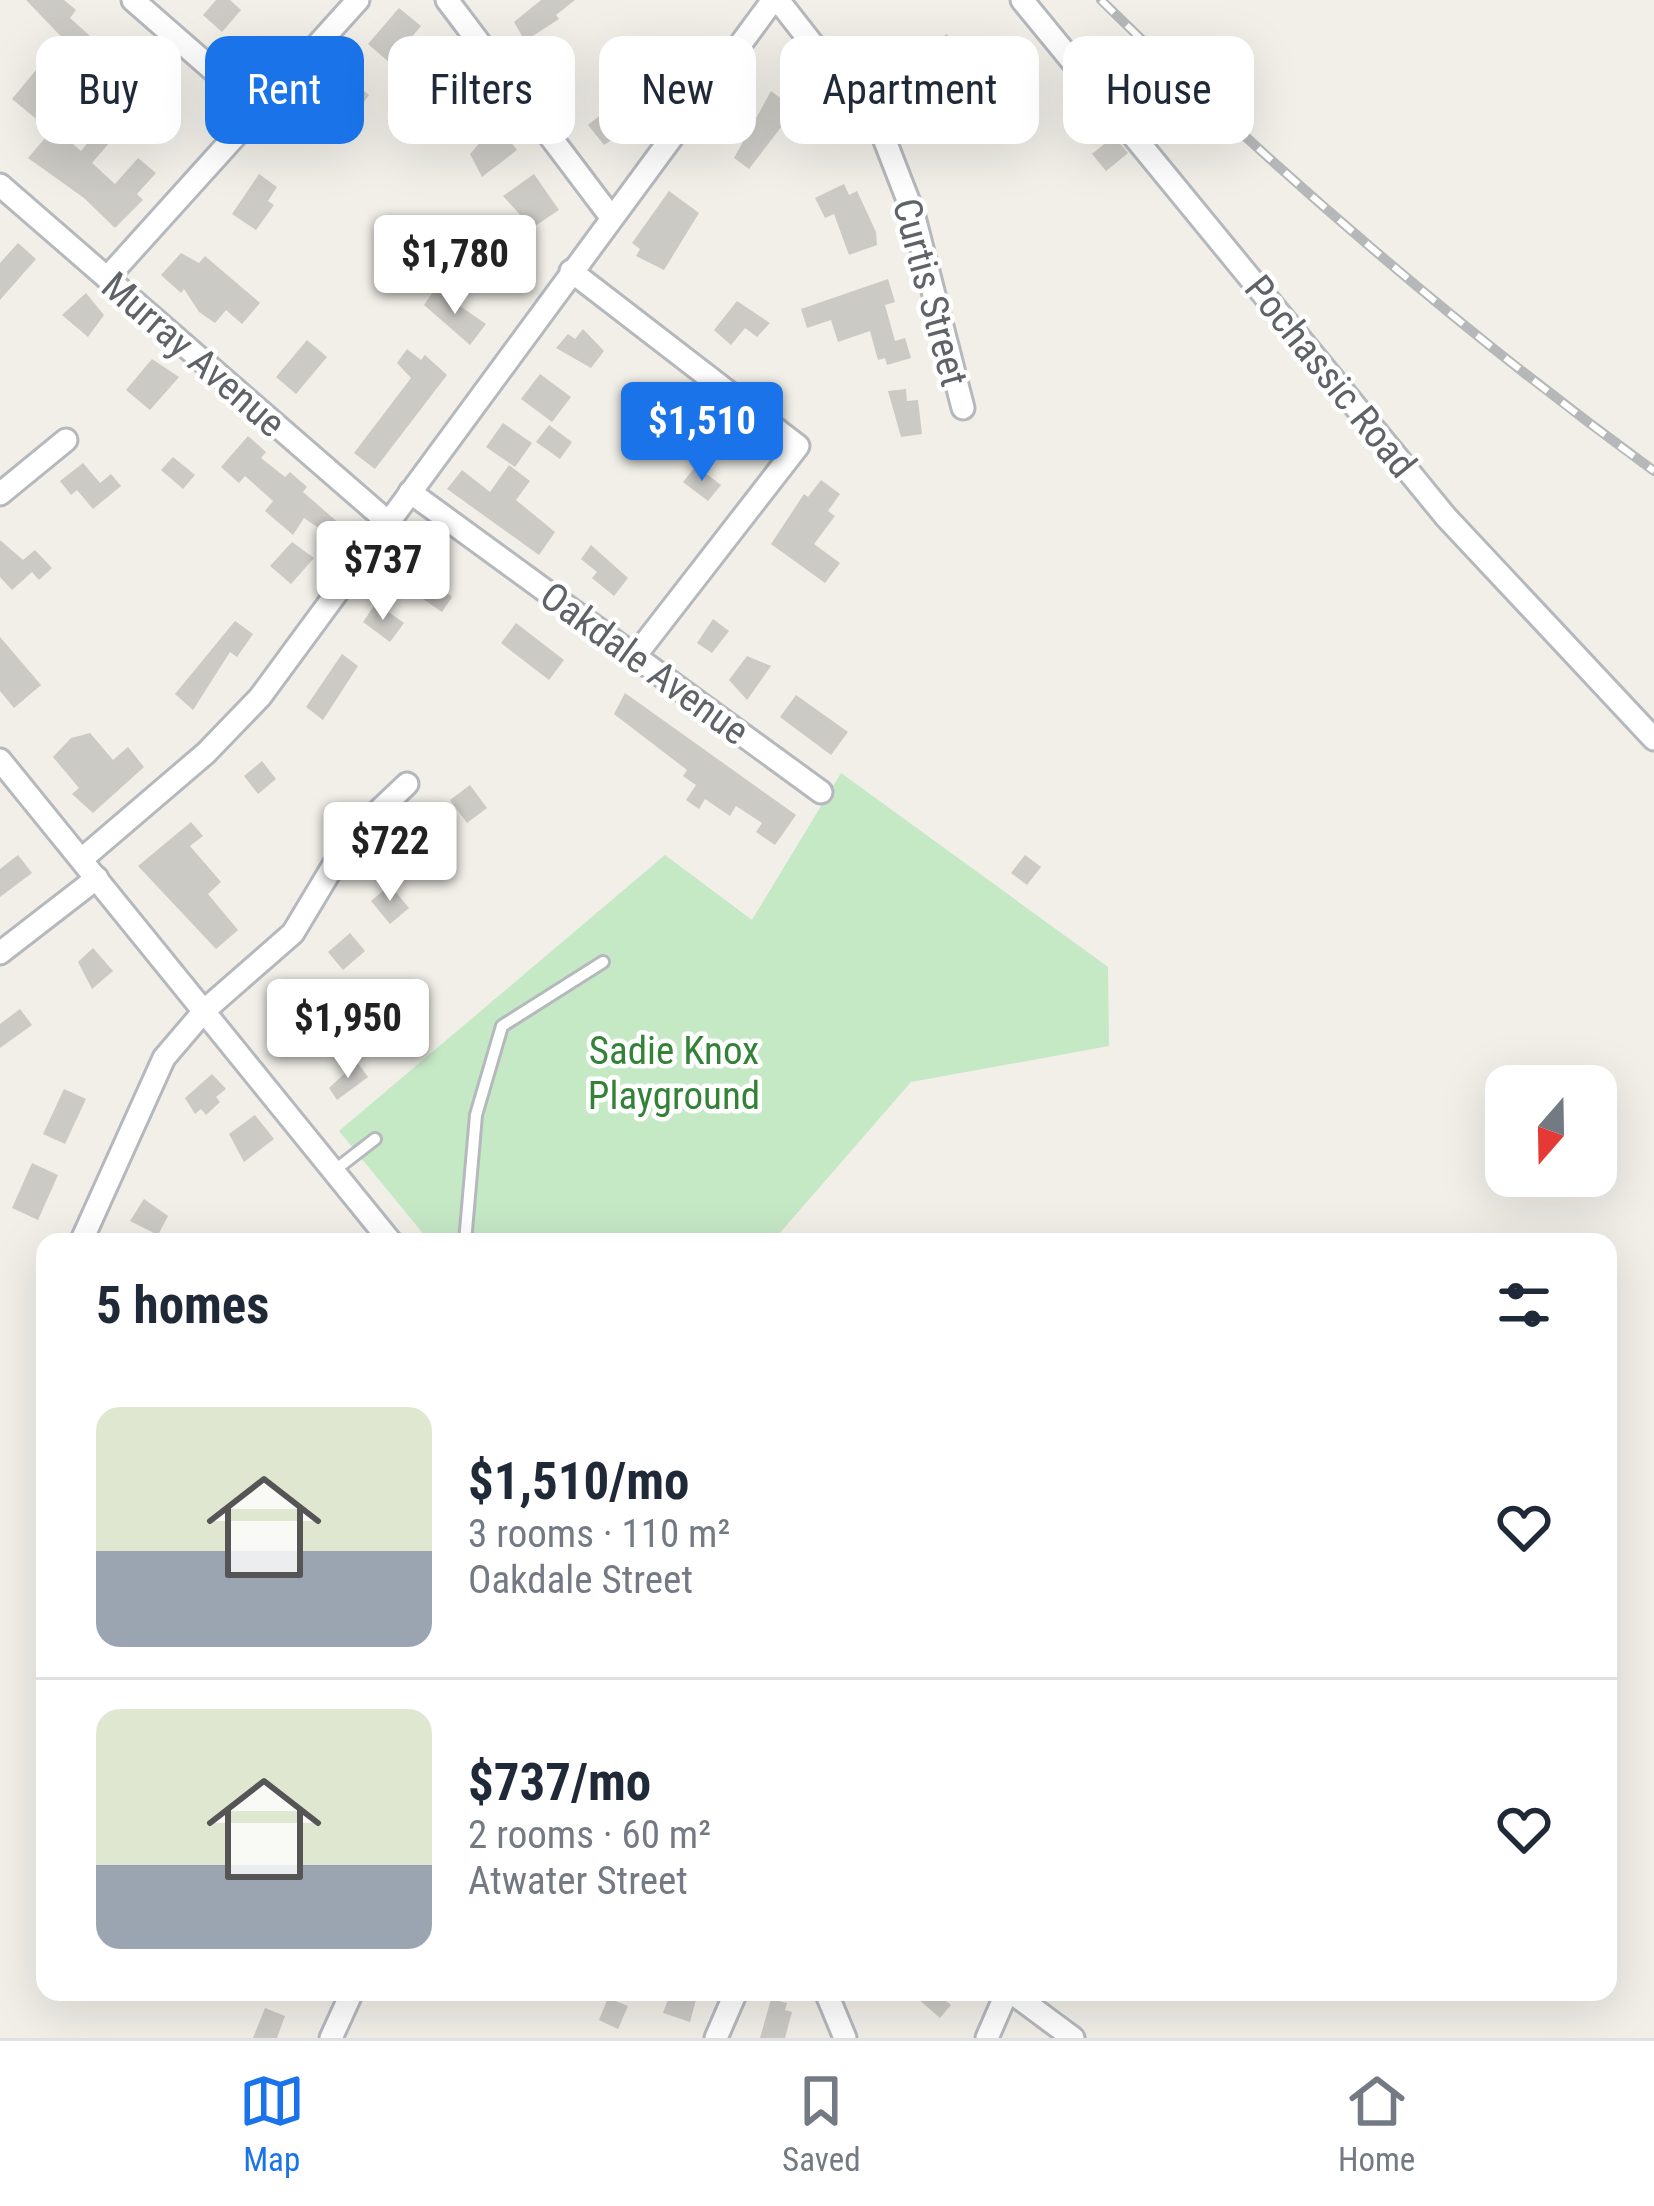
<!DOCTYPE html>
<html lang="en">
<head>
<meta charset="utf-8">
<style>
  body { margin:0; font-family:"Roboto Condensed",sans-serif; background:#f2f2f3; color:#1f2937; height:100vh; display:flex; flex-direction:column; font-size:45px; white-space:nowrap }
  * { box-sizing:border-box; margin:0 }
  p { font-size:39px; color:#747a83 }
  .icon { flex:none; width:66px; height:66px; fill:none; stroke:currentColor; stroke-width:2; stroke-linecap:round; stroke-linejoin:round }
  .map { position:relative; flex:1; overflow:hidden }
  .drawer { position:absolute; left:36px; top:1233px; width:1581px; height:768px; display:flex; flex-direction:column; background:#fff; border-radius:24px; box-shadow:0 12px 48px #0002 }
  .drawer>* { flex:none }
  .top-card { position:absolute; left:36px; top:36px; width:1584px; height:108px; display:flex; gap:24px }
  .needle { width:78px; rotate:200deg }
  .fabs { position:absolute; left:1485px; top:1065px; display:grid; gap:24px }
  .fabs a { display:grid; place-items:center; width:132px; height:132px; border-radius:24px; background:#fff; box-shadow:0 12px 48px #0002; font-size:60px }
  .price { position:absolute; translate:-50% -102px; padding:0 27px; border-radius:12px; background:#fff; color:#222; font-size:39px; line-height:78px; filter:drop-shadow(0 3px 6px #0008) }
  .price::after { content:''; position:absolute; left:50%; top:72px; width:36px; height:27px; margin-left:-18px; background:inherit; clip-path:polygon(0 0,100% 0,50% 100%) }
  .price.active { background:#1a73e8; color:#fff }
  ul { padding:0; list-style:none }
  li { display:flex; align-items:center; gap:36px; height:300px; padding:0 60px }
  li+li { border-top:3px solid #e0e1e3 }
  li span { display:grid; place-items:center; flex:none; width:336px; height:240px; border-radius:24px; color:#555 }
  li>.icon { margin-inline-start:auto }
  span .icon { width:144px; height:144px; fill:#fffc; stroke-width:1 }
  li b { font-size:51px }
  h2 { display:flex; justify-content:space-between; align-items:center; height:144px; padding:0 60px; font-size:51px }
  .chip { padding:0 42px; border-radius:24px; background:#fff; box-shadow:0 12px 48px #0002; font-size:42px; line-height:108px }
  .chip.active { background:#1a73e8; color:#fff }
  .dock { display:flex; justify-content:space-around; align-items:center; height:168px; border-top:3px solid #e0e1e3; background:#fff; font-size:33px; color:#747a83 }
  .dock a { display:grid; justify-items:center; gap:6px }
  .dock .active { color:#1a73e8 }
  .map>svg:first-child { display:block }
</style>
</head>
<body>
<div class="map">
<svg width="1654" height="2038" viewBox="0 0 1654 2038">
  <rect width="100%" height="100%" fill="#f1efe8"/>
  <polygon fill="#c5e8c5" points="841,773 1108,967 1109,1046 911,1082 772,1242 430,1242 339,1131 665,855 752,920"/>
  <g fill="#cccac5">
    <polygon points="26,0 64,0 76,10 70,18 90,36 76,52"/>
    <polygon points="216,0 230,0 241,10 222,32 203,15"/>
    <polygon points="541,0 575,0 556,15 559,19 525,41 514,22"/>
    <polygon points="399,8 421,26 390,63 368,44"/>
    <polygon points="946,34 963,47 949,64 932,50"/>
    <polygon points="119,49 142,69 117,93 96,75"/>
    <polygon points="36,70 50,82 36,100 60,121 54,128 81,151 103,124 116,135 92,163 115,184 138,158 156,173 137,194 143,200 115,228 84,198 28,158 51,131 12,99"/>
    <polygon points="353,82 369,95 355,114 339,101"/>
    <polygon points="464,85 482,104 445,129 435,115"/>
    <polygon points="771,91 795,109 749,169 734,158"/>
    <polygon points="625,96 643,120 604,145 588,125"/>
    <polygon points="489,132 497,142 506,136 517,150 482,177 470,154"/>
    <polygon points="1114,136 1128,153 1106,171 1092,154"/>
    <polygon points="259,174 277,187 268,201 274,205 256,230 232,214"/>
    <polygon points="534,174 559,210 532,228 503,196"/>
    <polygon points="844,184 849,195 857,191 876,232 877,245 849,255 834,214 825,218 815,198"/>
    <polygon points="669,191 699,213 664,270 636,256 640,249 632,243"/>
    <polygon points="18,243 36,259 0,300 0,263"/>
    <polygon points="181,253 199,263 205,256 260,303 242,324 226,310 215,323 199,312 184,289 181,293 161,275"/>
    <polygon points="888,279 895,302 885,305 895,341 905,338 911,358 887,365 885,358 878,360 870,331 838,342 831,320 807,328 801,309"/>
    <polygon points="435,289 486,324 470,345 424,305"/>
    <polygon points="86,293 104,315 88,337 62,315"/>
    <polygon points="737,301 770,323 757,337 745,328 731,345 714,330"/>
    <polygon points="583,329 604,351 591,368 556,348 568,334 575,339"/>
    <polygon points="307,340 327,357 296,394 276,377"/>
    <polygon points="407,349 421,360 425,355 447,375 375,469 354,453 411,378 397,363"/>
    <polygon points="152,359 179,377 150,410 126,390"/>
    <polygon points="540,374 571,397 552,422 521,399"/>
    <polygon points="906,389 907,401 918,400 922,434 901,437 888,391"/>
    <polygon points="659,394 679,409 691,398 708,410 685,449 645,415"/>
    <polygon points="503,423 532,443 515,467 486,447"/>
    <polygon points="549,425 572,442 560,459 536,442"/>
    <polygon points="248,436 266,452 261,458 285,477 290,472 307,487 303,492 342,526 332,537 304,518 293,535 265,511 273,501 245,476 239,483 221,467"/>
    <polygon points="173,457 195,475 183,489 161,470"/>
    <polygon points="83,463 100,483 111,474 121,486 93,509 77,490 71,495 60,481"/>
    <polygon points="509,465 530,481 516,500 555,532 539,555 447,489 462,470 490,492"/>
    <polygon points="696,466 721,485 708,501 683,482"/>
    <polygon points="821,480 840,494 828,511 835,516 814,544 840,563 825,583 771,544 804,494 808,497"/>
    <polygon points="0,540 23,560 35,550 52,568 39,580 32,572 12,590 0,577"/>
    <polygon points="292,542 314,558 291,584 270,566"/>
    <polygon points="591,545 628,578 614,596 592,578 597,572 581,559"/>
    <polygon points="409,560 452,597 442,612 395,580"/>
    <polygon points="376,603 404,623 390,642 363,622"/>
    <polygon points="713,619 729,631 712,653 697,643"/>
    <polygon points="235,621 253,634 237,657 230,652 193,710 175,694"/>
    <polygon points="516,623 564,660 549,680 501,643"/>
    <polygon points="0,637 41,685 14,708 0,691"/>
    <polygon points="342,654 358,666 323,720 306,707"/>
    <polygon points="747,656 771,666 747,700 729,680"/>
    <polygon points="625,693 796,815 775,845 756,832 762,823 736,806 730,816 705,799 699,809 686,800 696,785 683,776 687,770 614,714"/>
    <polygon points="796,695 848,732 831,755 780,717"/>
    <polygon points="90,733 113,760 128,747 144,767 93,813 72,794 79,788 53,757 71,738"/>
    <polygon points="262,761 276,779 258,794 244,776"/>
    <polygon points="470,785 487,808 467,823 450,800"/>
    <polygon points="191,822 203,836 190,846 221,882 208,894 238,930 216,949 138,866"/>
    <polygon points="437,838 452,857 429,875 414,857"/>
    <polygon points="18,855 32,873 0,897 0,869"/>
    <polygon points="1025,855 1041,867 1027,885 1011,873"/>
    <polygon points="390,885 409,908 390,924 371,901"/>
    <polygon points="350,933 365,951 343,970 328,952"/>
    <polygon points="93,948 113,971 92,989 78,962"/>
    <polygon points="298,998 313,1017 289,1036 274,1017"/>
    <polygon points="20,1009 32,1025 0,1048 0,1024"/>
    <polygon points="357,1062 368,1077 337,1100 329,1088"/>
    <polygon points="212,1074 226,1089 216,1097 220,1102 206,1115 201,1109 195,1114 185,1098"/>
    <polygon points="64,1089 86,1099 65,1144 43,1134"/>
    <polygon points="255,1115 274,1139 244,1162 229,1134"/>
    <polygon points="32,1163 58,1175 38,1220 12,1208"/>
    <polygon points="144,1199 168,1216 158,1235 130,1221"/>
    <polygon points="671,1992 698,1992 690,2022 663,2013"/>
    <polygon points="910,1992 953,1992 946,2001 951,2005 940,2018"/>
    <polygon points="608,1998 628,2006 618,2029 599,2020"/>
    <polygon points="771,1999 787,2003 785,2010 792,2012 785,2038 760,2038"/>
    <polygon points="265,2008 285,2016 277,2038 253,2038"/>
  </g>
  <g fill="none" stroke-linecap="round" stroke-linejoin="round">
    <defs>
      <g id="service">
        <polyline points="335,1170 375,1139"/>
        <polyline points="465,1242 476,1115 502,1026 603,962"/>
      </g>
      <g id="minor">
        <polyline points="133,0 259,110"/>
        <polyline points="447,0 611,217"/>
        <polyline points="778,0 882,133 913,213 963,408"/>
        <polyline points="1022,0 1446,517 1654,739"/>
        <polyline points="0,185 388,522"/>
        <polyline points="571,271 798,446 635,656"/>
        <polyline points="107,278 358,0"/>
        <polyline points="410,492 821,792"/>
        <polyline points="0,494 66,440"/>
        <polyline points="0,760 391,1242"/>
        <polyline points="82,859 206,753 260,697 773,0"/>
        <polyline points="0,953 97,878"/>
        <polyline points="81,1242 164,1058 205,1010 293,933 350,838 407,784"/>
        <polyline points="826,1992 845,2038"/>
        <polyline points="1011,1992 1073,2038"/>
        <polyline points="331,2038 352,1992"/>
        <polyline points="716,2038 736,1992"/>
        <polyline points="987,2038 1007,1992"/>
      </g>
    </defs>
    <use href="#service" stroke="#b5b8bc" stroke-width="16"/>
    <use href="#minor" stroke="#b5b8bc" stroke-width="27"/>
    <use href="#service" stroke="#fff" stroke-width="10"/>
    <use href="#minor" stroke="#fff" stroke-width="21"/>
    <defs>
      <path id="rail" d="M1101,0c172,169 358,329 553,471"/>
    </defs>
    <use href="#rail" stroke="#b6b7b8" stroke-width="10"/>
    <use href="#rail" stroke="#fff" stroke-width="6" stroke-dasharray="18" stroke-linecap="butt"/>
  </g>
  <g text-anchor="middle" stroke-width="9" stroke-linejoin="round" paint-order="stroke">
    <g font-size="39" fill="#5f6368" stroke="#fff">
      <text transform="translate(931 292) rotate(75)" y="14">Curtis Street</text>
      <text transform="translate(194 354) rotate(41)" y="14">Murray Avenue</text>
      <text transform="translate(1331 376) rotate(51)" y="14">Pochassic Road</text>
      <text transform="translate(645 663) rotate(36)" y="14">Oakdale Avenue</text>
    </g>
    <g font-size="39" fill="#348238" stroke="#fff">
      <text x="674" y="1064">Sadie Knox<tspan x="674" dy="45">Playground</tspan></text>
    </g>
  </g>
</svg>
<div class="fabs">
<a><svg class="needle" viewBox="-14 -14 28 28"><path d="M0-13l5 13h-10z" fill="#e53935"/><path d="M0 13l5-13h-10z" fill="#747a83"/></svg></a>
</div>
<b class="price" style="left:455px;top:317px">$1,780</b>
<b class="price active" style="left:702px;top:484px">$1,510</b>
<b class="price" style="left:383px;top:623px">$737</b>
<b class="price" style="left:390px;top:904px">$722</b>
<b class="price" style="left:348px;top:1081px">$1,950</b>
<div class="top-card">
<a class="chip">Buy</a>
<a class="chip active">Rent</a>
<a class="chip">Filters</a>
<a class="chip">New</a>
<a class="chip">Apartment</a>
<a class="chip">House</a>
</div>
<section class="drawer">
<h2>5 homes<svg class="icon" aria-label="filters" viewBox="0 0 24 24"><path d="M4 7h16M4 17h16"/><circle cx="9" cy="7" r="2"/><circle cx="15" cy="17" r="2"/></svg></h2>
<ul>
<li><span style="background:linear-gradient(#dfe7d0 60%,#9aa5b1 0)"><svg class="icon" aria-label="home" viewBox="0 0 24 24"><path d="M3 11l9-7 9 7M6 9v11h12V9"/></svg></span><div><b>$1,510/mo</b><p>3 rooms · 110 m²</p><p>Oakdale Street</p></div><svg class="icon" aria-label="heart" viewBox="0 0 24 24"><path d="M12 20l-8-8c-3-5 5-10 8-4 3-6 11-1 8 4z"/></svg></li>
<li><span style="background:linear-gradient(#dfe7d0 65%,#9aa5b1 0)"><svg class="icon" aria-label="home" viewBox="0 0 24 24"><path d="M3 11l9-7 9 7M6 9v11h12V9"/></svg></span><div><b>$737/mo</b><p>2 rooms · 60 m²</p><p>Atwater Street</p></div><svg class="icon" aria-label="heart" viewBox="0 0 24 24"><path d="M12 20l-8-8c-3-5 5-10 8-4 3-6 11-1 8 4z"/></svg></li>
</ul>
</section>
</div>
<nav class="dock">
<a class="active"><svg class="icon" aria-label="map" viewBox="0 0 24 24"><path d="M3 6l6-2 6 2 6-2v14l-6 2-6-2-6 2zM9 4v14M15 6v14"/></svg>Map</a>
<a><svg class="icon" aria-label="saved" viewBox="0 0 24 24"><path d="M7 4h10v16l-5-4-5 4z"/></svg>Saved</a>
<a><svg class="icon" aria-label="home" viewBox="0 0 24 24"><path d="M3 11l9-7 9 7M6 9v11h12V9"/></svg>Home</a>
</nav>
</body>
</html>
